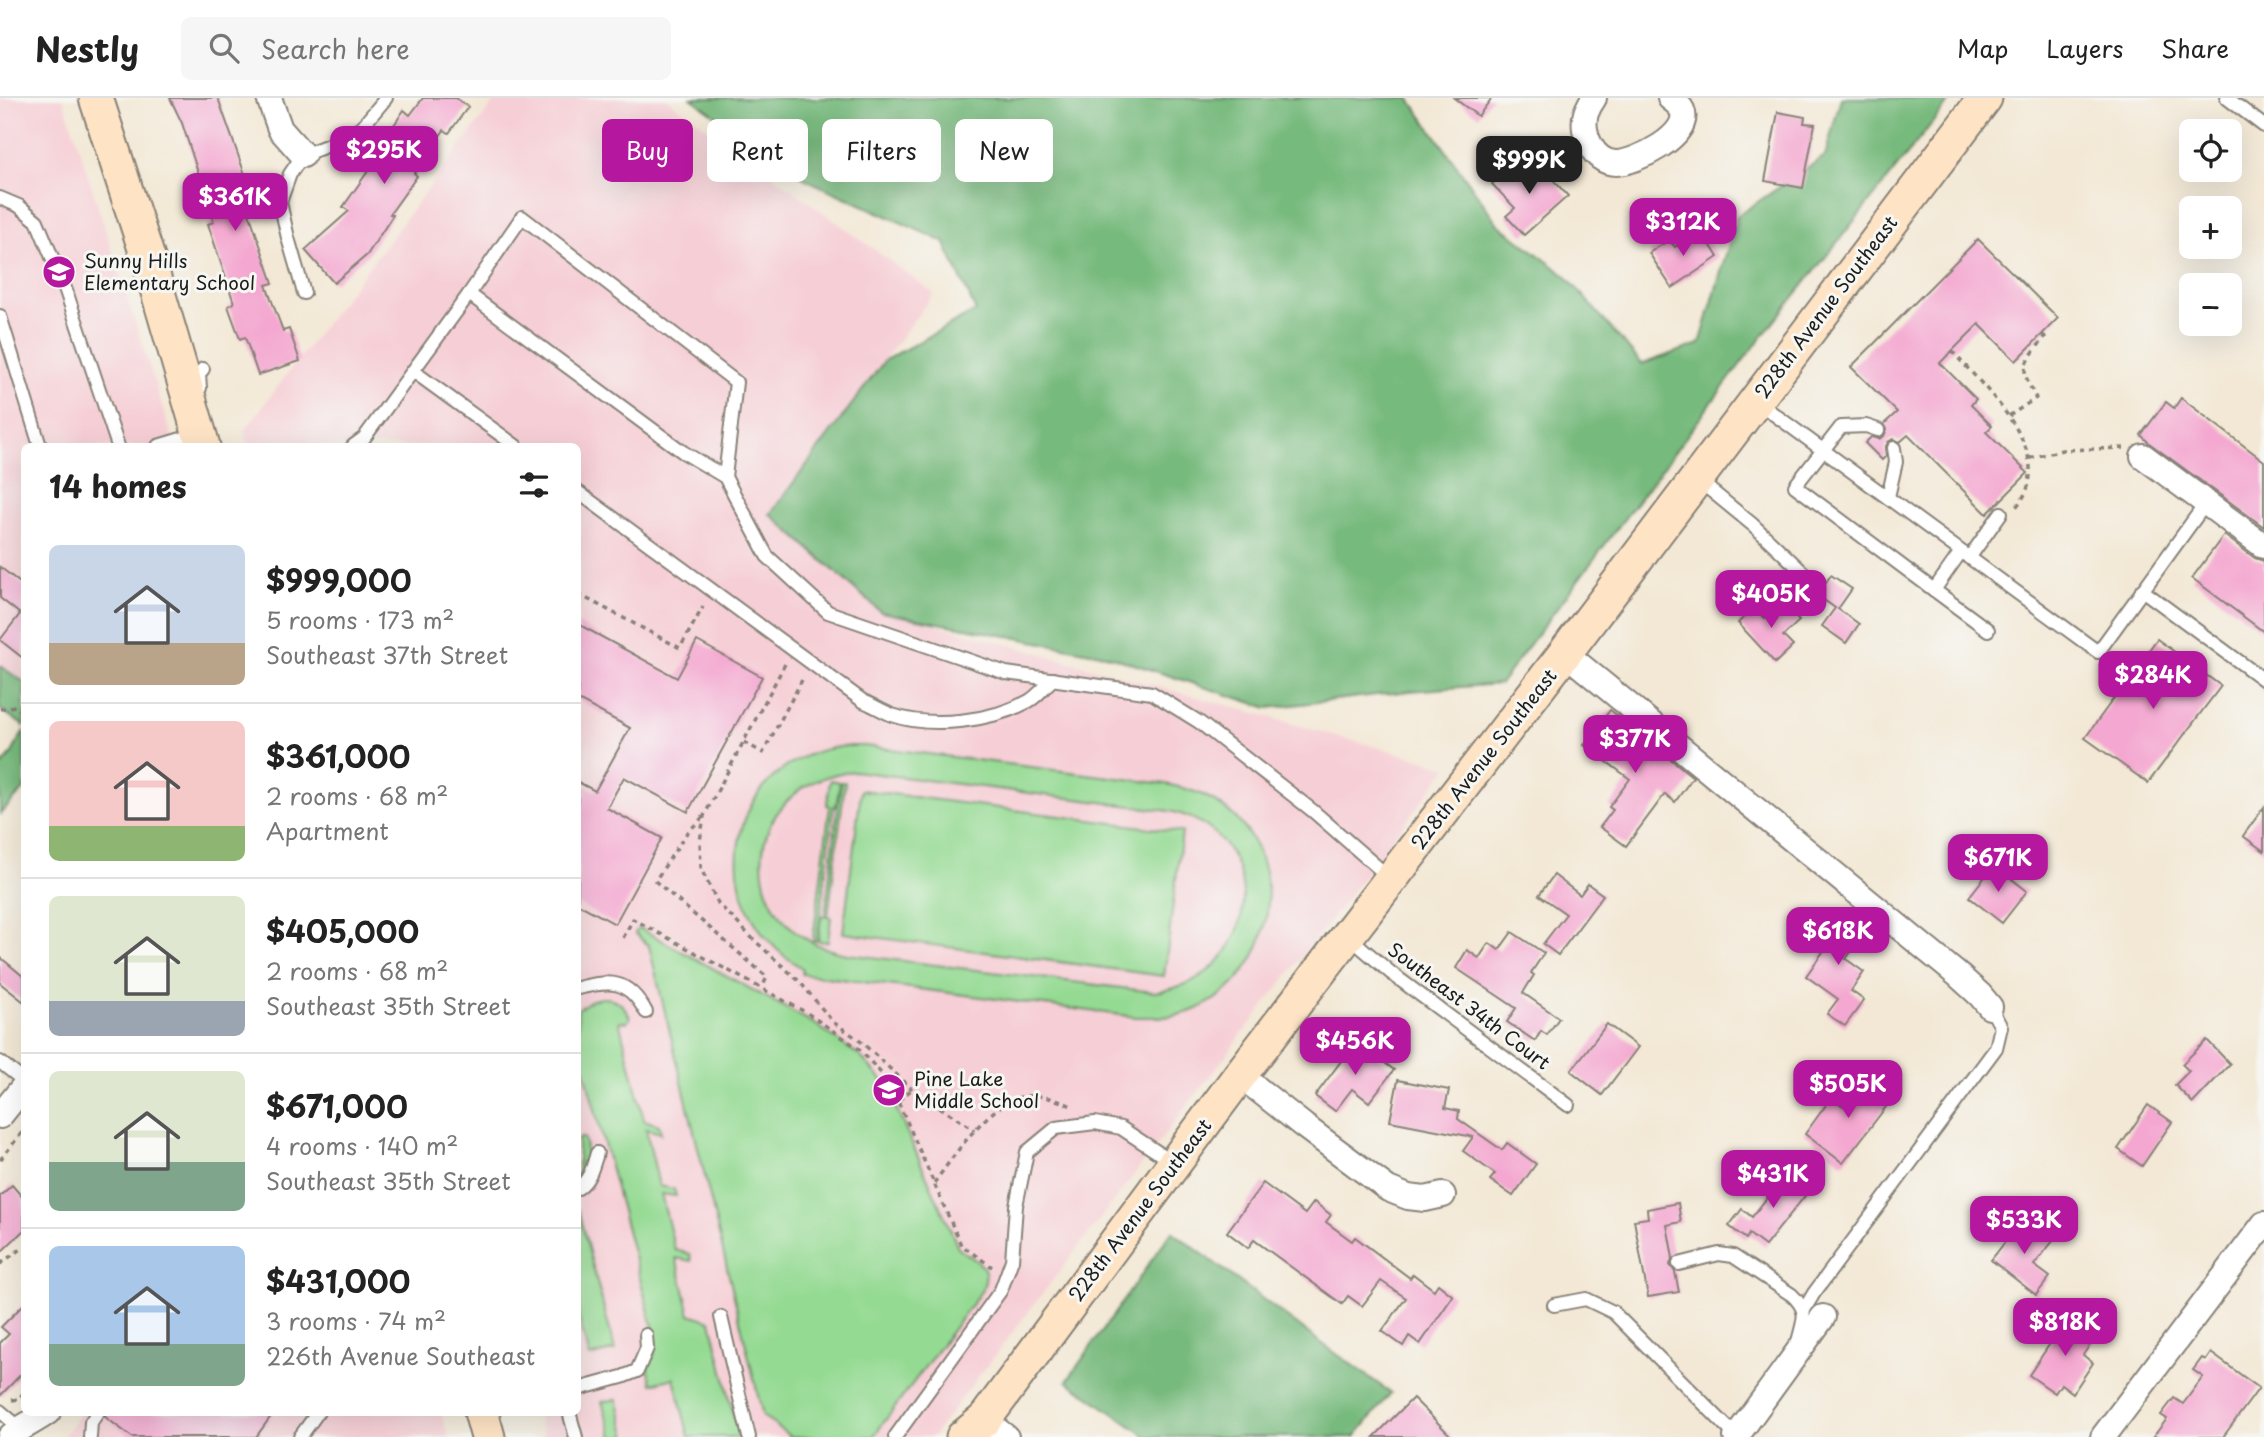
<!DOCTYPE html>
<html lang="en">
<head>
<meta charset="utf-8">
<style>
  body { margin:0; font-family:"Playpen Sans",sans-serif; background:#f6f6f6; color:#222; height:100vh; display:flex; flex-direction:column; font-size:26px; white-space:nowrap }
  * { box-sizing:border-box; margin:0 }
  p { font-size:23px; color:#767676 }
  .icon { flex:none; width:38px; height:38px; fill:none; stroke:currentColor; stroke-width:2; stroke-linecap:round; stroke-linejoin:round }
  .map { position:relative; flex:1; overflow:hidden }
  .drawer { position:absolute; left:21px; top:345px; width:560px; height:973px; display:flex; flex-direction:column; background:#fff; border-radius:10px; box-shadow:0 7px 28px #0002 }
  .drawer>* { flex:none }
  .guide { position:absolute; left:602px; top:21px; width:665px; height:63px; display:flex; gap:14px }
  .tools { position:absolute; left:2179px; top:21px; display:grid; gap:14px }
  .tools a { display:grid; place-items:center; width:63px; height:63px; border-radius:10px; background:#fff; box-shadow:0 7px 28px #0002; font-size:35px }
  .price { position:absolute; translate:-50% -60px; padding:0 16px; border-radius:14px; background:#b5179e; color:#fff; font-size:23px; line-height:46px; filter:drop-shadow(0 2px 4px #0008) }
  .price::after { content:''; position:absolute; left:50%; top:42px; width:21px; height:16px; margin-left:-10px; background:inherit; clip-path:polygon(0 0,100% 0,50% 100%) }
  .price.active { background:#222; color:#fff }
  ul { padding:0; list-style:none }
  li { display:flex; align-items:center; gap:21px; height:175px; padding:0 28px }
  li+li { border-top:2px solid #e0e0e0 }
  li span { display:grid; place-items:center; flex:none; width:196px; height:140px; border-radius:10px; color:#555 }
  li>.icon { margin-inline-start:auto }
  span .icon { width:84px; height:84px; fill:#fffc; stroke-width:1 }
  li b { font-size:30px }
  h2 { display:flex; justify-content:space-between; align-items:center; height:84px; padding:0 28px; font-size:30px }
  .pill { padding:0 24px; border-radius:10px; background:#fff; box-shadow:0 7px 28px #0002; font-size:24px; line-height:63px }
  .pill.active { background:#b5179e; color:#fff }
  header { display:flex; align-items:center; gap:42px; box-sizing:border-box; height:98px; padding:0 35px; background:#fff; border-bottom:2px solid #e0e0e0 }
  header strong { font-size:33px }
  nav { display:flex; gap:38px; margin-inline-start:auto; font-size:24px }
  .search { width:490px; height:63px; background:#f6f6f6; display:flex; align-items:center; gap:18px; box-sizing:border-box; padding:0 24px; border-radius:10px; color:#767676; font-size:26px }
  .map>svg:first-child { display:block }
</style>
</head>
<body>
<header>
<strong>Nestly</strong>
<div class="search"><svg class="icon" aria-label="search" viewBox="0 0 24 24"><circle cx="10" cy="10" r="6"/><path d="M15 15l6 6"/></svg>Search here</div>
<nav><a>Map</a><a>Layers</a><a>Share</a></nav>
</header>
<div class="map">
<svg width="2264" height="1339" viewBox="0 0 2264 1339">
  <rect width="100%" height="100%" fill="#f6f6f2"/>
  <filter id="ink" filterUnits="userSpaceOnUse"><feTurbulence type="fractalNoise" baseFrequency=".0143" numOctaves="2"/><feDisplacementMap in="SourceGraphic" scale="14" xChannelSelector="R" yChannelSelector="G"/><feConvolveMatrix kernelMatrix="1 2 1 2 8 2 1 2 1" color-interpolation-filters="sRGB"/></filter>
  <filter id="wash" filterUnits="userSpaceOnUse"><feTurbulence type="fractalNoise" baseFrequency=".00686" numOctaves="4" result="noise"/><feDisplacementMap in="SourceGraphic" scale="28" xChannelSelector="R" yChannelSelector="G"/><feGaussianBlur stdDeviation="1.57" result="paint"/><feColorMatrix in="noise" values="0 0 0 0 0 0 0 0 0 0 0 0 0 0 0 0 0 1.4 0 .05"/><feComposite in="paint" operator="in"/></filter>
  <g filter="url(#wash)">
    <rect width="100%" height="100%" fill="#f3e8d5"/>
    <g fill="#f6cfd6">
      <polygon points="0,0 63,0 175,348 24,348 24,584 0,568"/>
      <polygon points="497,0 666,0 934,195 770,416 916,521 1448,669 932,1339 544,1339 537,1314 578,1314 578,348 249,348 244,333"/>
      <polygon points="81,1314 441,1314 448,1339 63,1339"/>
    </g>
    <g fill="#94da93" stroke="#587b58" stroke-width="2" fill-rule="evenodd">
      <path d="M846,648h19l301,38c14,3 28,6 41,13 90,47 77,181 -18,215 -17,6 -35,5 -53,5l-334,-43v-6c-104,-62 -77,-210 44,-222zM854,673l309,39c111,17 105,169 -9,182l-307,-38c-117,-22 -111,-171 7,-183z"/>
      <polygon points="830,682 840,684 836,708 834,708 817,843 813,842 830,708 827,707"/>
      <polygon points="841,684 845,684 828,818 831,819 828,844 818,843 821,818 827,818 825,817"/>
      <polygon points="861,692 1182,734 1164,878 843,835"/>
      <path d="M639,830l176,96 46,33 24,26 74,166c19,13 34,17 23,41l-109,147h-82l-28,-21 -114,-470 -14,-13z"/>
      <path d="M601,900c15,-1 24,6 29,20l-3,4 -8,-1 25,99 15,5 2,8 -15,-4 13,57 15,3 2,7 -15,-2 14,56 15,4 1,7 -15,-3 14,56 21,7 28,116h-50l-15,-59 -22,6 -4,-16c7,-13 9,-22 6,-37l-76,-285v-37l14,-9z"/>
      <path d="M580,1040h4c4,18 4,27 -6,42v-40z"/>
      <polygon points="578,1112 615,1252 590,1259 578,1218"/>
      <polygon points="617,1301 627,1339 613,1339 602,1304"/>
    </g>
    <g fill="#77ba7d" stroke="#4a6b4c" stroke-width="2">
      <polygon points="691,0 1409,0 1498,126 1565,177 1642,266 1700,246 1737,118 1825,58 1841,0 1952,0 1746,259 1500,586 1410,593 1268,610 1106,557 881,514 770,416 885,262 976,213 944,144 805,81"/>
      <polygon points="0,568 24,584 24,628 0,611"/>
      <polygon points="24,632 24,691 0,716 0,669 11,657"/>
      <polygon points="1172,1133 1320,1244 1391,1295 1355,1339 1147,1339 1067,1283"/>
    </g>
    <g id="blocks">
      <g fill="#f4a7d0">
        <polygon points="170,0 218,0 249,88 245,89 250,105 246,106 273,185 266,187 283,233 289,231 300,263 258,277 245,239 240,241 228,208 234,205 208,126 214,124 182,25"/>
        <polygon points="423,0 456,0 468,9 449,35 444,32 414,75 417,78 390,116 393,117 367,157 334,185 305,152 349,113 343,109 396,33 392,30 404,12 410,17"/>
        <polygon points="1454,0 1492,0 1478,18"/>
        <polygon points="1778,14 1805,19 1804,25 1815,26 1803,90 1765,83"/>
        <polygon points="1516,64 1531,81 1543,71 1568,98 1524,137 1506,118 1515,110 1492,86"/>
        <polygon points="1701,132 1718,159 1672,190 1649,155 1669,142 1675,149"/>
        <polygon points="1978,141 2058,220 2016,263 1979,226 1940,265 1976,301 1971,307 1992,328 1986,334 2028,375 1987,416 1908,337 1900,344 1893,341 1888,344 1885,351 1886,358 1882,362 1865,345 1871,339 1879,341 1884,338 1887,331 1884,326 1897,314 1851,269"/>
        <polygon points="2181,300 2264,363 2264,429 2149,345 2141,337 2166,304 2174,310"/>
        <polygon points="2224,437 2255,460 2264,463 2264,534 2192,480"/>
        <polygon points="0,469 24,488 24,561 0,542 20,516 0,500"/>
        <polygon points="1831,477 1852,491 1838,511 1859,526 1846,545 1822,528 1835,510 1817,497"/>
        <polygon points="1781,504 1799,523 1783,538 1793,548 1775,565 1738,525 1754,510 1765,520"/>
        <polygon points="578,526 677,580 697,543 762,579 688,714 624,679 607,710 662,740 615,826 578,806 578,684 595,693 630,630 578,602"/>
        <polygon points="2157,541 2221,588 2148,685 2085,640"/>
        <polygon points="1610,612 1693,679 1675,704 1665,696 1626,748 1600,729 1613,712 1609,709 1630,681 1584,647"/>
        <polygon points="2264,709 2264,753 2243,738"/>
        <polygon points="1994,767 2027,793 2002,825 1969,799"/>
        <polygon points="1554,777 1580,797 1588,786 1603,797 1558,857 1543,846 1566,816 1539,797"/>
        <polygon points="1834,813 1847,823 1845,826 1862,838 1846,861 1864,874 1851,893 1864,902 1845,928 1827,916 1838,901 1806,878 1825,851 1813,843"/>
        <polygon points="1512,834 1544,855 1531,875 1534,877 1523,895 1559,920 1547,937 1541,933 1535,943 1507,924 1516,910 1456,870 1467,852 1479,860 1489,845 1499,852"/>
        <polygon points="0,859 24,879 24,904 0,885"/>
        <polygon points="1607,926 1638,949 1602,997 1571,973"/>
        <polygon points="2207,942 2230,966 2193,1005 2175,987 2189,973 2182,966"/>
        <polygon points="1356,943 1394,972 1369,1004 1352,991 1335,1013 1315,998"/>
        <polygon points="1864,980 1892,1001 1843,1065 1805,1036 1831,1000 1843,1008"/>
        <polygon points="1398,982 1449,992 1445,1010 1459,1013 1458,1021 1502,1052 1507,1045 1536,1066 1513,1098 1490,1082 1495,1076 1463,1053 1473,1039 1390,1023"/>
        <polygon points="2148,1007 2172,1024 2142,1068 2118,1051"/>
        <polygon points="1789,1071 1812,1089 1765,1148 1749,1136 1746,1141 1729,1128 1742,1111 1752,1119"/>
        <polygon points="1263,1085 1305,1116 1314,1104 1331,1117 1326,1124 1352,1143 1355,1139 1410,1180 1413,1176 1434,1192 1438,1186 1453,1198 1420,1246 1409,1238 1403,1248 1382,1233 1406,1200 1381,1183 1362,1208 1348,1198 1342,1206 1254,1142 1248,1150 1227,1134"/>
        <polygon points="12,1087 24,1101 24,1132 0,1155 0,1098"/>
        <polygon points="1678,1105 1681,1124 1667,1127 1673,1160 1670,1167 1675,1174 1679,1194 1648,1199 1634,1122 1648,1120 1647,1111"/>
        <polygon points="2024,1120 2053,1143 2034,1167 2050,1179 2036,1197 1991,1162"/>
        <polygon points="24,1206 24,1273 0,1298 0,1245 9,1236 1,1229"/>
        <polygon points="2068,1219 2096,1238 2083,1257 2093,1265 2073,1295 2061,1286 2055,1295 2029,1277"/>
        <polygon points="2211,1255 2259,1290 2223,1339 2153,1339 2167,1321 2161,1317 2174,1300 2183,1306 2203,1279 2193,1272 2202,1260 2206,1262"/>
        <polygon points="1413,1300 1452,1339 1374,1339"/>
        <polygon points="107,1314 274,1314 256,1339 132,1339 105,1319"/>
      </g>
    </g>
  </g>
  <g filter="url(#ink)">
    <use href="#blocks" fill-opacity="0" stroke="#888278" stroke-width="2"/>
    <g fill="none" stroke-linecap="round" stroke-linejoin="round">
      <defs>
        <g id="lane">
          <polyline points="2227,0 2264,28"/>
          <polyline points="0,100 19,108 37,123 66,193 118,348"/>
          <polyline points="304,195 288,140 280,104 290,76 303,57 339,43 361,30 386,0"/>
          <polyline points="469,196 522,119 736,284 725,379"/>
          <polyline points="0,218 40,348"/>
          <polyline points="413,273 516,348"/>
          <polyline points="200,290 199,276 203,271"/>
          <polyline points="1756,303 2098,554 2206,405"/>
          <polyline points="1878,332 1866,328 1841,329 1795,388 1934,492"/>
          <polyline points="158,348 198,336"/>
          <polyline points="353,348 364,340 469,196 683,354 725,379 767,458 828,514 1006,575 1152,595 1199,624 1313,713 1391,781"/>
          <polyline points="1697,381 1753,427 1808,479"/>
          <path d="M578,394l285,209c10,4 19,10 29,14 41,14 100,6 137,-14 9,-5 16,-15 24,-22"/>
          <polyline points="1888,399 1896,364 1894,350"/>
          <polyline points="1960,455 1934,492 1988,532"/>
          <polyline points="1969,460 2001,415"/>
          <polyline points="2142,492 2264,582"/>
          <polyline points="1348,838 1391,875 1568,1007"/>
          <path d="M578,890c33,-8 50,-9 68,24"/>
          <polyline points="0,964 24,983"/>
          <path d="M578,1090c12,-8 15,-22 19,-35"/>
          <path d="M1679,1166l40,-10 14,2 59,39c18,17 11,25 6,47"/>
          <polyline points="1554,1207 1586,1201 1613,1214 1736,1338"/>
          <polyline points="1804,1212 1814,1195 1996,950 2001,929 1990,909"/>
          <polyline points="721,1219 749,1339"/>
          <polyline points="578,1291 622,1279 637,1273 647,1250 646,1237"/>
          <polyline points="0,1313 20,1330"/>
          <polyline points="569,1314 576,1339"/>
          <polyline points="90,1339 91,1324 98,1314"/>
          <polyline points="300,1339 318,1314"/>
          <polyline points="895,1339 1001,1192 1012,1162 1016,1108 1027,1054 1056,1030 1095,1025 1121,1030 1174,1065"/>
        </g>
        <g id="street">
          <polyline points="269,0 280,31 303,57"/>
          <path d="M1594,0c-3,4 -6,10 -8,15 -6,19 7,50 30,50 19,0 77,-28 66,-53 -2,-4 -8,-9 -12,-12"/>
          <polyline points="2143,358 2264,448"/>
          <polyline points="1565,555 1959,878 1980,897 1990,909"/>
          <polyline points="1240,977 1304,1028 1388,1091 1408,1099 1425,1101 1443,1097"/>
          <polyline points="0,1018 24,988"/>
          <polyline points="984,1322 1006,1339"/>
          <path d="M10,1339c11,-11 25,-15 38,-25"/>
          <polyline points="1736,1339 1823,1219"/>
          <polyline points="2103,1339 2264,1126"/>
        </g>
        <g id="secondary">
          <polyline points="96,0 148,160 203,348"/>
          <polyline points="481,1314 488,1339"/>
          <polyline points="963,1339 984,1322 1240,977 1565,555 1985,0"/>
        </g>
      </defs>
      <use href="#lane" stroke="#888278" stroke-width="16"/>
      <use href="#street" stroke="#888278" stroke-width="28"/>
      <use href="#secondary" stroke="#888278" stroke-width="37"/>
      <g stroke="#888278" stroke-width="3.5" stroke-dasharray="5 5" stroke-linecap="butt">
        <path d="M1952,253c32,37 110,105 64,156"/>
        <path d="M2009,318l27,-18c-18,-33 -13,-32 9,-61l-3,-3"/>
        <polyline points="2030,360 2062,352 2125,350"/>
        <polyline points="578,496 680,550 703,509"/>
        <polyline points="785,566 704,718 700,743 701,771 718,805 753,841 800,884 833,924 858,941 912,991"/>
        <polyline points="0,611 15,608 24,615"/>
        <polyline points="744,644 763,655 802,582"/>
        <polyline points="703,719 686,736 655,783 767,879 762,890"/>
        <polyline points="623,840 633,821 807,915 858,950 890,985 961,1147 992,1169"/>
        <polyline points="899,1002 912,991 975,1032"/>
        <polyline points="0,1062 24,1032"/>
        <path d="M934,1085c20,-27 53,-78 87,-86 18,-4 37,3 53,10"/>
        <polyline points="0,1166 18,1153 24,1151"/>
        <polyline points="12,1302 19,1301 24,1294"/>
      </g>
      <use href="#lane" stroke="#fff" stroke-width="12"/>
      <use href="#street" stroke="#fff" stroke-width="24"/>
      <use href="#secondary" stroke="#fee4c5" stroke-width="33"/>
    </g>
  </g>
  <defs>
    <symbol id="school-disc" viewBox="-11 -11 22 22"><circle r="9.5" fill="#b5179e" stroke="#f6f6f2"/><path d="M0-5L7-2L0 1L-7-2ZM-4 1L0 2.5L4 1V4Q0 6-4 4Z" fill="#fff"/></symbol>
  </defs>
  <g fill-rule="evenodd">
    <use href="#school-disc" x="40" y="155" width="38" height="38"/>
    <use href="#school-disc" x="870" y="973" width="38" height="38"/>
  </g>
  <g text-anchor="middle" stroke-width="6" stroke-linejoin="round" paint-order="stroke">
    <g font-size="19" fill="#1c1c1c" stroke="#f6f6f2" text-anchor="start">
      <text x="84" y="170">Sunny Hills<tspan x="84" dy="22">Elementary School</tspan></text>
      <text x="914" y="988">Pine Lake<tspan x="914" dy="22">Middle School</tspan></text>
    </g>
    <g font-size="19" fill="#1c1c1c" stroke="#f6f6f2">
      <text transform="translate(1826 209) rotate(-53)" y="7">228th Avenue Southeast</text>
      <text transform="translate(1484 661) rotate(-52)" y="7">228th Avenue Southeast</text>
      <text transform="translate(1469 908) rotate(37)" y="7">Southeast 34th Court</text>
      <text transform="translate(1140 1112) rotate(-53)" y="7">228th Avenue Southeast</text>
    </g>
  </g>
</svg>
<div class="tools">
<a><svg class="icon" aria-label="locate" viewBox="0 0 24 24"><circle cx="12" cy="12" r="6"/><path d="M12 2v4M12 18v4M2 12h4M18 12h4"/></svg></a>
<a>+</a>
<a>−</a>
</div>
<b class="price" style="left:384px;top:88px">$295K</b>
<b class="price active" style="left:1529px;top:98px">$999K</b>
<b class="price" style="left:235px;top:135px">$361K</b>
<b class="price" style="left:1683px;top:160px">$312K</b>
<b class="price" style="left:1771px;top:532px">$405K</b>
<b class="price" style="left:2153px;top:613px">$284K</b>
<b class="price" style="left:1635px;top:677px">$377K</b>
<b class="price" style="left:1998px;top:796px">$671K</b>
<b class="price" style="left:1838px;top:869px">$618K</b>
<b class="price" style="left:1355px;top:979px">$456K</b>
<b class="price" style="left:1848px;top:1022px">$505K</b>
<b class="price" style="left:1773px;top:1112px">$431K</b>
<b class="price" style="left:2024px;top:1158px">$533K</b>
<b class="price" style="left:2065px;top:1260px">$818K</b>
<div class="guide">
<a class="pill active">Buy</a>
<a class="pill">Rent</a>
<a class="pill">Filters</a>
<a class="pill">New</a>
</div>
<section class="drawer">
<h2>14 homes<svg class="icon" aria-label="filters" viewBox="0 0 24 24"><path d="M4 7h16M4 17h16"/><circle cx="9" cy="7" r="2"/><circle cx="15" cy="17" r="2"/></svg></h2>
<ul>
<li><span style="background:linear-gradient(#c9d6e8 70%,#b9a48a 0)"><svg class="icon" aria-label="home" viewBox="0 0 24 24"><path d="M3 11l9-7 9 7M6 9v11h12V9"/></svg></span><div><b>$999,000</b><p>5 rooms · 173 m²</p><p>Southeast 37th Street</p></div></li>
<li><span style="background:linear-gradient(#f6c9c9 75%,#8fb573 0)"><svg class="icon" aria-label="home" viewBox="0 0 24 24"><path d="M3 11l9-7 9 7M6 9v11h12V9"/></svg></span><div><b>$361,000</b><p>2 rooms · 68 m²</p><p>Apartment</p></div></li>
<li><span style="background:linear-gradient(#dfe7d0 75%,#9aa5b1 0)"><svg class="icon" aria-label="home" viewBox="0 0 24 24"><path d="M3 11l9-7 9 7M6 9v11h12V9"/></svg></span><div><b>$405,000</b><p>2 rooms · 68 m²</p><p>Southeast 35th Street</p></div></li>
<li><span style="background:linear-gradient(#dfe7d0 65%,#7fa58c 0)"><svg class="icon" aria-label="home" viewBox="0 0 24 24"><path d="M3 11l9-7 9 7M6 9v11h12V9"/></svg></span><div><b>$671,000</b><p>4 rooms · 140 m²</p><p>Southeast 35th Street</p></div></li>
<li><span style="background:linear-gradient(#a9c7e8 70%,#7fa58c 0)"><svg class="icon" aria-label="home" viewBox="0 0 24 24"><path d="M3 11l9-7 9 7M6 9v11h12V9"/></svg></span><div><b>$431,000</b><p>3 rooms · 74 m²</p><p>226th Avenue Southeast</p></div></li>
</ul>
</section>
</div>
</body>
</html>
